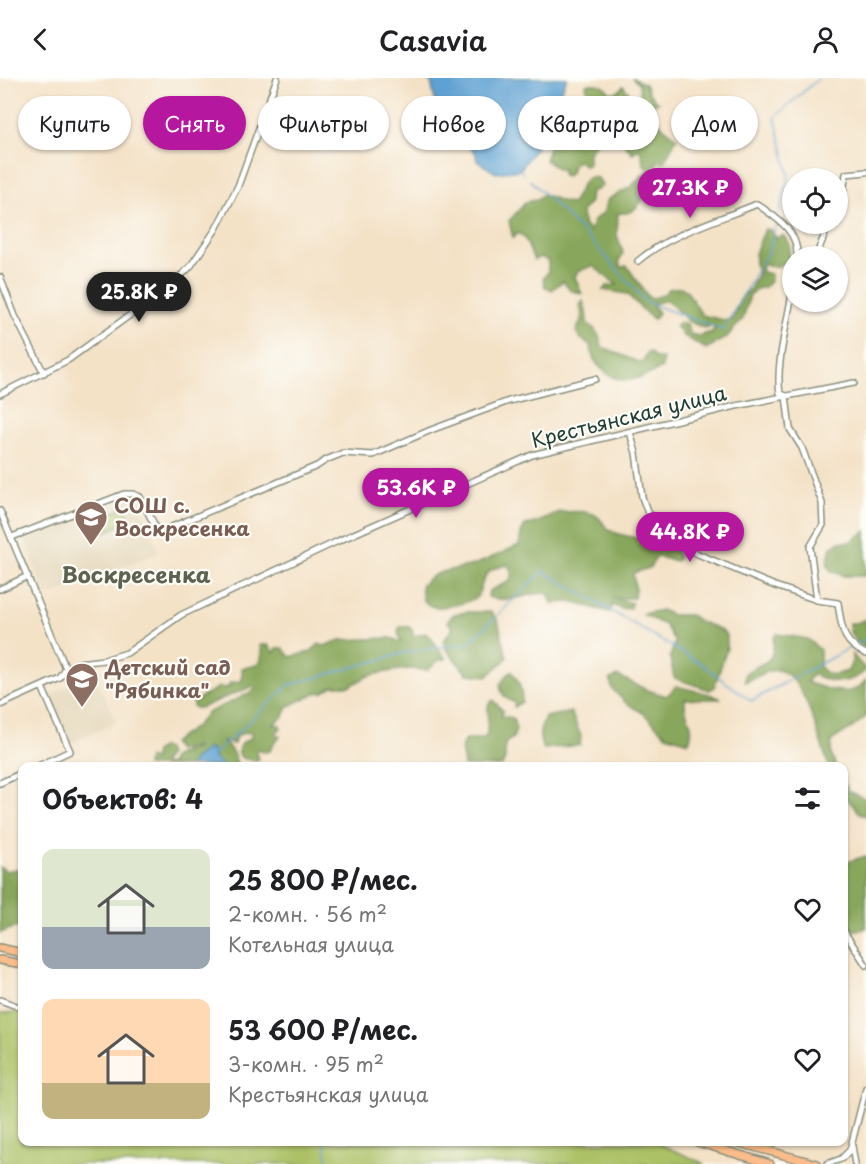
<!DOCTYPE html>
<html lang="ru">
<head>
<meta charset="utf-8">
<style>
  body { margin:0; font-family:"Playpen Sans",sans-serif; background:#f6f6f6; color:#202124; height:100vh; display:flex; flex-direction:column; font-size:22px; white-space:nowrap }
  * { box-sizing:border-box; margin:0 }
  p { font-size:20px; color:#757577 }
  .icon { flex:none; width:33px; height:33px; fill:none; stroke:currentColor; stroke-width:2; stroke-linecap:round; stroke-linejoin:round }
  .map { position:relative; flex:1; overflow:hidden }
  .panel { position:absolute; left:18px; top:684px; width:830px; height:384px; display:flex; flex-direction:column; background:#fff; border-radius:12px; box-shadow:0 2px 4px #0004 }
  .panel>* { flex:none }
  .guide { position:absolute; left:18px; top:18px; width:831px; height:54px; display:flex; gap:12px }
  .fabs { position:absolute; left:782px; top:90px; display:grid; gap:12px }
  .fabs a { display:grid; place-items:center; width:66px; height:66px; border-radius:50%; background:#fff; box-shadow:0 2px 4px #0004; font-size:30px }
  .price { position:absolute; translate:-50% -51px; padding:0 14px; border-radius:21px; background:#b5179e; color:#fff; font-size:20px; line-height:39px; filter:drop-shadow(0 2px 3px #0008) }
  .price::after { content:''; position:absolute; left:50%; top:36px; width:18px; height:14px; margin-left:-9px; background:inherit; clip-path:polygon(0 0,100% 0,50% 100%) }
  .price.active { background:#222; color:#fff }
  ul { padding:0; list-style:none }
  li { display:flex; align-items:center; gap:18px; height:150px; padding:0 24px }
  li span { display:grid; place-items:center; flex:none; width:168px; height:120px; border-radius:12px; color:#555 }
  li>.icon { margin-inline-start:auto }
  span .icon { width:72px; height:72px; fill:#fffc; stroke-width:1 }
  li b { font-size:26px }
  h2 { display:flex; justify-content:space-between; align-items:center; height:72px; padding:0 24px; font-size:26px }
  .chip { padding:0 21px; border-radius:27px; background:#fff; box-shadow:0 2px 4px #0004; font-size:21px; line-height:54px }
  .chip.active { background:#b5179e; color:#fff }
  header { display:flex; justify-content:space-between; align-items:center; height:78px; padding:0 24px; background:#fff; font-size:27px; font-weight:600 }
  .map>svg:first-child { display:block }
</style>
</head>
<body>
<header><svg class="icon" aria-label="back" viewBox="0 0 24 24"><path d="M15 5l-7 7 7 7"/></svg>Casavia<svg class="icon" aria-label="person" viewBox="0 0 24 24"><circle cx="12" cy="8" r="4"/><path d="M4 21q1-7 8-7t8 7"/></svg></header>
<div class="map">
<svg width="866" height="1086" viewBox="0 0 866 1086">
  <rect width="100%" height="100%" fill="#fdfcf7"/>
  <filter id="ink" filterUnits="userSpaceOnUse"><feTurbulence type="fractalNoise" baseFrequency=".0167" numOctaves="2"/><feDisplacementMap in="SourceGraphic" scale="12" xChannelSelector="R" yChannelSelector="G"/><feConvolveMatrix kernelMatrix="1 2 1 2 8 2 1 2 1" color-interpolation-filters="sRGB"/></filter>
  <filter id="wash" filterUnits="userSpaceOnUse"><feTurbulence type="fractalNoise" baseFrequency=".008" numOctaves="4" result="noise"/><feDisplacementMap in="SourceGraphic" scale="24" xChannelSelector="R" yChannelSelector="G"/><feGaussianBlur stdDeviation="1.35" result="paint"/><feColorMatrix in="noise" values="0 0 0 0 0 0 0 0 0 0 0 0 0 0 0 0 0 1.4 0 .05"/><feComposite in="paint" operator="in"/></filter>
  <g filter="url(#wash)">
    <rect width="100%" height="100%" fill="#f4e2c7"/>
    <g fill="#e4d6b7">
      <polygon points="128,420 138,422 159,475 47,519 24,461"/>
      <polygon points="94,596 116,644 71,665 49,617"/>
    </g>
    <g fill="#acc166" stroke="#667f4d" stroke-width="1.5">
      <polygon points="125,429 131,443 104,454 98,440"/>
      <polygon points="22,934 22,1064 655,1064 705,1086 0,1086 0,935"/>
    </g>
    <g fill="#89a75b" stroke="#547248" stroke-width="1.5">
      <path d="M632,0l13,6 4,9 9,10h-5l3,15 7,9 14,11 -13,24 -6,-1c-5,8 -11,16 -9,25l4,-6 4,-1 7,8 -4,3h-9c-13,12 -13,25 -33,23l-1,22 6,18c-3,5 -5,9 -2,14l6,-1 22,32c8,0 15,-2 19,-9l13,-2 6,4 15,24 26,6 5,-2 7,-20 10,-10 8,-15c-8,-20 0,-26 7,-45l6,1 5,8 7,-3 7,9 -1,15 -12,8 -9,-1 -2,-3 -5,5 1,4 9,2v6l-6,7 -9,2 -6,6 -7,24 -17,19 -20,11 -24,-14 -1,-4 -6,-5 5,-4 7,2 3,10 9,2 13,-4 3,-5 -3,-1 -8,2 -16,-7 -21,-21 -15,4 6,9 -4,6 -5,-3 -22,-22 -24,-4 4,-4 10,-1 -24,-19 -15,5 -3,6 7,17 -12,-4 -7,-9 -11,9 -7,-3 -2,-8 5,-7v-11l-7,-4 -7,3 -9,-21 -7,-6 -5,5 -4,-17 17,-19 10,-2 6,-5c12,1 19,8 30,9l12,-23 6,-4 8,1 4,7 -5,5 -6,1 -1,11 -8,9 1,12 6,8 6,-12 8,-6 5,-14 21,-11 20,-19 -5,-4 -4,-16 -8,4c-11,-14 -10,-14 -28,-15l-3,-4 -12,19 -1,12 -4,1 -4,-5 -6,2 -3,9 -5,4 -4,-2v-5h-4l-13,-9 6,-18 5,-10 8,-4 9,-23 -4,-7c9,-1 14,1 19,7h5c-1,-9 -7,-13 -7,-21 10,-1 18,-1 24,9l9,-2 4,-5 12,13 5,-3 -1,-12z"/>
      <path d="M583,223l3,10 1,12c9,6 14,13 15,24l36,15 5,-1 4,-8 3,-1 5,6h8l-1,10c-10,6 -25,12 -37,12 -16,-1 -35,-17 -34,-34l-11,-8 -4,-6 6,-14 -2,-13z"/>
      <path d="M560,434c12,0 28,-3 38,5 5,4 7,11 13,14 12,6 25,5 37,11l12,-6 10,3 9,18 -3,4 -19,-4 -8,11 -16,5 2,14 -1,11h-22l20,5 -2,5 -8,1 -10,-4 -2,7 -40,-10 -18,1 -4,-10c-20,-1 -38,12 -60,4l1,-6 21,-10 2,-8 -4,-8c-24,4 -23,10 -30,31 -9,7 -36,14 -47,10 -3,-1 -6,-4 -8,-6l-2,-14c15,-18 34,-15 55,-22 14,-5 29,-13 43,-19l2,-12 4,-8c14,-1 22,-8 35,-13z"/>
      <polygon points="866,453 866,498 844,498 831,493 827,485 831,469 839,464 850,464"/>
      <path d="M661,532l10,5h20c14,14 23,6 36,21v12l-13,40 -5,2 -35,-12 -4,-21 5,-15 -10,-17 -23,-11z"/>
      <polygon points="467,534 491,534 498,542 507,580 488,598 467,596 446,571 443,563 453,550 447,543 454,536"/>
      <path d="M866,541v31c-9,-8 -18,-15 -17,-27h8z"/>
      <path d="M403,548l6,1 4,4 -1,4 3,1 10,-3 5,3 16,23 -7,1 -11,10 -22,-1 -20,3 -18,4 -18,10h-17l-11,7 -3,-1 -32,15c0,10 -9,12 -14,18h7l1,3 -5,5 4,4 -8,9 -2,5 -8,1 -3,-3 -3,5 3,5 -4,2 -13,-3c-8,-9 -1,-16 9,-20v-6l-10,2 -6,4 -1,6 -13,-3c8,4 16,16 16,25h-14l-9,-8v-5l-3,-4 -19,12 -1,5h-44l1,-8 5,2 2,-8 7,-5 5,2 2,6 -6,7 3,3 5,-1v-4l5,-5 21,-7 -1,-2 -18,5 -6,-8 24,-17 11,-13 45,-21 4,-4 -3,-2 -53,22h-5l-2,-2v-4l26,-15 8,1 3,-5 12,-2v-13c19,-2 22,-5 18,-23h8l6,8 3,-5h6l7,9 20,-5 9,-8 5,2 16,-6 51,-2 10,4 -3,-10 1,-4z"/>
      <path d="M777,556l31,5 12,11v16l5,7 8,2 15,-4 4,-9v-8l14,16c-15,15 -35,14 -53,4l-6,8c5,3 9,3 14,5 17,5 33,9 45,-7v37l-14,11 -20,12 -1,14 5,12h-7c-9,-21 -25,-96 -53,-96 -11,0 -21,9 -31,12v-8c17,-16 28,-3 29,-37z"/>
      <path d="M511,593c8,8 11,19 11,31l-8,5 1,-4c-10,-4 -14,-8 -15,-19z"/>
      <path d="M618,598l29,14 20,6 9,-10 33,8 13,5h-37c-2,19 12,23 4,43l-23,-7 -23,-22 -17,-10 -14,-14 -2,-10z"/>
      <path d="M493,622l10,11 -2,5 12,2 3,12 -3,8 -8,5v16l-3,7h-38c0,-11 -7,-17 2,-27h14l7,-3 1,-31z"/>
      <path d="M571,634l10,24 -1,9 -36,4c-7,-10 -4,-22 1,-32z"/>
      <polygon points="843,703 849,713 866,721 866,738 859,735 843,716"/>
      <path d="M866,778v72l-6,2h-7c-14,-20 -10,-44 -10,-67z"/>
      <polygon points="0,789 6,793 22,790 22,849 13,850 0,855"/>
    </g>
    <g fill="#5ea1d2" stroke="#3e6f83" stroke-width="1.5">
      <polygon points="418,0 567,0 536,69 520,92 496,95 477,83 476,76 438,39 431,4"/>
      <polygon points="208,670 214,675 214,680 223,688 191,688 192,683"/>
    </g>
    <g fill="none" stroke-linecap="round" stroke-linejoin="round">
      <g stroke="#5ea1d2" stroke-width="1.5">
        <polyline points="520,92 524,96"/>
        <polyline points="530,102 588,159 646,224 723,252 769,172 776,145"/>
        <polyline points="779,136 789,97 775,39 819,0"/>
        <polyline points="214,676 289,607 408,574 469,565 543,493 700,585 751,623 866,561"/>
        <polyline points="325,1064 328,1086"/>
      </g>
    </g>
  </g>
  <g filter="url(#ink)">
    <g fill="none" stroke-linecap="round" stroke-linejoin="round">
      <defs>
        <g id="minor">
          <polyline points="837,126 843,113 846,96 866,94"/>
          <polyline points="816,178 829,146"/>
          <path d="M638,183c31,-27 81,-41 119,-57 19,14 41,26 40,52"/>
          <polyline points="0,199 15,238 44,295"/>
          <path d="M792,215c-4,27 -17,74 -12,100l6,3 4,33 12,19 20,55 1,22 -13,22 7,53"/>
          <polyline points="0,316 68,282 170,208 190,189 216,151 238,108 277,0"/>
          <path d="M630,354l6,21 6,44 5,14 29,31 22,12 77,32 42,14 21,3c4,25 3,39 28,51"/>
          <polyline points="0,433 66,591"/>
          <polyline points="12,459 124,416 133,416 140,419 157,452 162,453 317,388 326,382 343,375 373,377 431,352 509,323 595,301"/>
          <polyline points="0,511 28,498"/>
          <polyline points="0,627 60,600 66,591 78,585 104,582 127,575 181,537 338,463 532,377 736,328 854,305"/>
          <polyline points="38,688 70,673 42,609"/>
          <polyline points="0,705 22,695"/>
          <polyline points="843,852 866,887"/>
          <polyline points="0,922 22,930"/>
          <polyline points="852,1068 855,1086"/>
          <polyline points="827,1086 841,1081 850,1072 866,1010"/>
        </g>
        <g id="major">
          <polyline points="0,870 22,875"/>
          <polyline points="0,882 22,886"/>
          <polyline points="697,1064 770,1086"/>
          <polyline points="736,1064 817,1086"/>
        </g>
      </defs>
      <use href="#minor" stroke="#8a907e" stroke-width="8"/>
      <use href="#major" stroke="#8a907e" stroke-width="10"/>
      <use href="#minor" stroke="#fff" stroke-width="5"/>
      <use href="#major" stroke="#f9bc8a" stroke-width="7"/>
    </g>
  </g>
  <defs>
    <symbol id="school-pin" viewBox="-11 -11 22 30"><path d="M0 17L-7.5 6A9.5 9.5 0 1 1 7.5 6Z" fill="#8d6e63" stroke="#fdfcf7"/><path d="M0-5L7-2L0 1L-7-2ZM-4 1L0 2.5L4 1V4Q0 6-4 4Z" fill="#fff"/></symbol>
  </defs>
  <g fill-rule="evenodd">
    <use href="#school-pin" x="72" y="420" width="38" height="52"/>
    <use href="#school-pin" x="63" y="582" width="38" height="52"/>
  </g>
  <g text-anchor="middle" stroke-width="4.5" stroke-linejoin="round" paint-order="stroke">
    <g font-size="20" fill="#1f3d34" stroke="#fdfcf7">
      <text transform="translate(629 339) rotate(-14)" y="7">Крестьянская улица</text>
    </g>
    <g font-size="20" font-weight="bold" fill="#785e54" stroke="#fdfcf7" text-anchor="start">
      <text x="114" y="435">СОШ с.<tspan x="114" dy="23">Воскресенка</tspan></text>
      <text x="105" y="597">Детский сад<tspan x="105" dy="23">"Рябинка"</tspan></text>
    </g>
    <g font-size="22" font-weight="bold" fill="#5e6251" stroke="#fdfcf7">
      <text x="136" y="505">Воскресенка</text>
    </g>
  </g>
</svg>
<div class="fabs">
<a><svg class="icon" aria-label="locate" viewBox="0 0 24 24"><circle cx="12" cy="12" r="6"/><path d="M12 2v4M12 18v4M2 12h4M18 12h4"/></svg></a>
<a><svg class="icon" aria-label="layers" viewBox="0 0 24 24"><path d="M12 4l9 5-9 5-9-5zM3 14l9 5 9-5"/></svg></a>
</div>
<b class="price" style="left:690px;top:141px">27.3K ₽</b>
<b class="price active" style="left:139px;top:245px">25.8K ₽</b>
<b class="price" style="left:416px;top:441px">53.6K ₽</b>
<b class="price" style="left:690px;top:485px">44.8K ₽</b>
<div class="guide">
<a class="chip">Купить</a>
<a class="chip active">Снять</a>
<a class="chip">Фильтры</a>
<a class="chip">Новое</a>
<a class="chip">Квартира</a>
<a class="chip">Дом</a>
</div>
<section class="panel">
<h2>Объектов: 4<svg class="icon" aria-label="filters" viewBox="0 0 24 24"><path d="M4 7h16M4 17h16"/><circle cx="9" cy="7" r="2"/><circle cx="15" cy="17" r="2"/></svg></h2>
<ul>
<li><span style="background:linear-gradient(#dfe7d0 65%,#9aa5b1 0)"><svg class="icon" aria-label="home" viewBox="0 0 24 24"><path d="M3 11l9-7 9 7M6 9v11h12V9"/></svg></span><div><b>25 800 ₽/мес.</b><p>2-комн. · 56 m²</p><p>Котельная улица</p></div><svg class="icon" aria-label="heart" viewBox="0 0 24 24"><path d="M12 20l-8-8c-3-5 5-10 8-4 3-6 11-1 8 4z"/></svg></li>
<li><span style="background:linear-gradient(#ffd9b3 70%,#c2b280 0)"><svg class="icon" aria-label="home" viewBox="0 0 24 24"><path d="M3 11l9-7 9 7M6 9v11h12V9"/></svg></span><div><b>53 600 ₽/мес.</b><p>3-комн. · 95 m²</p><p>Крестьянская улица</p></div><svg class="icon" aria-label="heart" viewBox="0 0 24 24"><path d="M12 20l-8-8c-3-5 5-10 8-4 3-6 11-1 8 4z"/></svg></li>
</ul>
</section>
</div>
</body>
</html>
